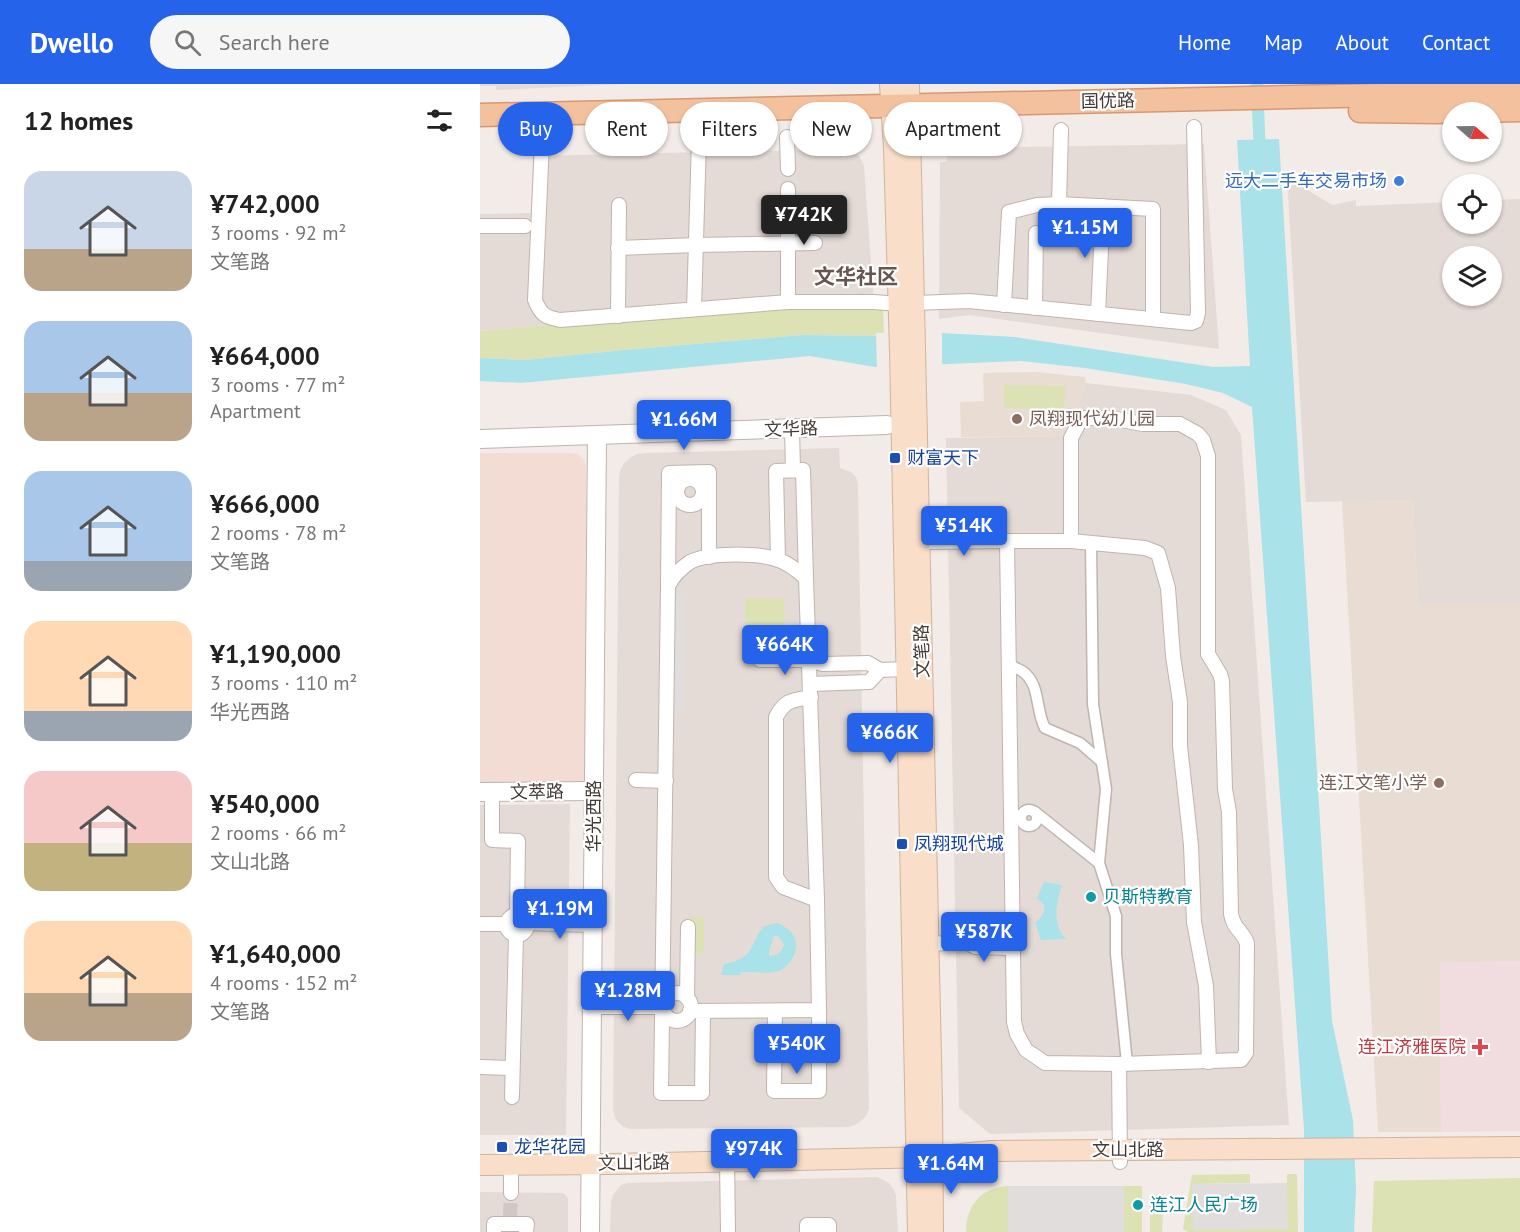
<!DOCTYPE html>
<html lang="en">
<head>
<meta charset="utf-8">
<style>
  body { margin:0; font-family:"PT Sans","Noto Sans SC",sans-serif; background:#f6f6f6; color:#222; height:100vh; display:flex; flex-direction:column; font-size:22px; white-space:nowrap }
  * { box-sizing:border-box; margin:0 }
  p { font-size:20px; color:#767676 }
  .icon { flex:none; width:33px; height:33px; fill:none; stroke:currentColor; stroke-width:2; stroke-linecap:round; stroke-linejoin:round }
  .map { position:relative; flex:1; overflow:hidden }
  .side { display:flex; flex-direction:column; background:#fff; width:480px }
  .side>* { flex:none }
  .banner { position:absolute; left:18px; top:18px; width:570px; height:54px; display:flex; gap:12px }
  .needle { width:39px; rotate:110deg }
  .controls { position:absolute; left:962px; top:18px; display:grid; gap:12px }
  .controls a { display:grid; place-items:center; width:60px; height:60px; border-radius:50%; background:#fff; box-shadow:0 2px 4px #0004; font-size:30px }
  .price { position:absolute; translate:-50% -51px; padding:0 14px; border-radius:6px; background:#2563eb; color:#fff; font-size:20px; line-height:39px; filter:drop-shadow(0 2px 3px #0008) }
  .price::after { content:''; position:absolute; left:50%; top:36px; width:18px; height:14px; margin-left:-9px; background:inherit; clip-path:polygon(0 0,100% 0,50% 100%) }
  .price.active { background:#222; color:#fff }
  ul { padding:0; list-style:none }
  li { display:flex; align-items:center; gap:18px; height:150px; padding:0 24px }
  li span { display:grid; place-items:center; flex:none; width:168px; height:120px; border-radius:18px; color:#555 }
  li>.icon { margin-inline-start:auto }
  span .icon { width:72px; height:72px; fill:#fffc; stroke-width:1 }
  li b { font-size:26px }
  h2 { display:flex; justify-content:space-between; align-items:center; height:72px; padding:0 24px; font-size:26px }
  .chip { padding:0 21px; border-radius:27px; background:#fff; box-shadow:0 2px 4px #0004; font-size:21px; line-height:54px }
  .chip.active { background:#2563eb; color:#fff }
  header { display:flex; align-items:center; gap:36px; box-sizing:border-box; height:84px; padding:0 30px; background:#2563eb; color:#fff }
  header strong { font-size:28px }
  nav { display:flex; gap:33px; margin-inline-start:auto; font-size:21px }
  .search { width:420px; height:54px; background:#f6f6f6; display:flex; align-items:center; gap:15px; box-sizing:border-box; padding:0 21px; border-radius:33px; color:#767676; font-size:22px }
  main { display:flex; flex:1; min-height:0 }
  .map>svg:first-child { display:block }
</style>
</head>
<body>
<header>
<strong>Dwello</strong>
<div class="search"><svg class="icon" aria-label="search" viewBox="0 0 24 24"><circle cx="10" cy="10" r="6"/><path d="M15 15l6 6"/></svg>Search here</div>
<nav><a>Home</a><a>Map</a><a>About</a><a>Contact</a></nav>
</header>
<main>
<section class="side">
<h2>12 homes<svg class="icon" aria-label="filters" viewBox="0 0 24 24"><path d="M4 7h16M4 17h16"/><circle cx="9" cy="7" r="2"/><circle cx="15" cy="17" r="2"/></svg></h2>
<ul>
<li><span style="background:linear-gradient(#c9d6e8 65%,#b9a48a 0)"><svg class="icon" aria-label="home" viewBox="0 0 24 24"><path d="M3 11l9-7 9 7M6 9v11h12V9"/></svg></span><div><b>¥742,000</b><p>3 rooms · 92 m²</p><p>文笔路</p></div></li>
<li><span style="background:linear-gradient(#a9c7e8 60%,#b9a48a 0)"><svg class="icon" aria-label="home" viewBox="0 0 24 24"><path d="M3 11l9-7 9 7M6 9v11h12V9"/></svg></span><div><b>¥664,000</b><p>3 rooms · 77 m²</p><p>Apartment</p></div></li>
<li><span style="background:linear-gradient(#a9c7e8 75%,#9aa5b1 0)"><svg class="icon" aria-label="home" viewBox="0 0 24 24"><path d="M3 11l9-7 9 7M6 9v11h12V9"/></svg></span><div><b>¥666,000</b><p>2 rooms · 78 m²</p><p>文笔路</p></div></li>
<li><span style="background:linear-gradient(#ffd9b3 75%,#9aa5b1 0)"><svg class="icon" aria-label="home" viewBox="0 0 24 24"><path d="M3 11l9-7 9 7M6 9v11h12V9"/></svg></span><div><b>¥1,190,000</b><p>3 rooms · 110 m²</p><p>华光西路</p></div></li>
<li><span style="background:linear-gradient(#f6c9c9 60%,#c2b280 0)"><svg class="icon" aria-label="home" viewBox="0 0 24 24"><path d="M3 11l9-7 9 7M6 9v11h12V9"/></svg></span><div><b>¥540,000</b><p>2 rooms · 66 m²</p><p>文山北路</p></div></li>
<li><span style="background:linear-gradient(#ffd9b3 60%,#b9a48a 0)"><svg class="icon" aria-label="home" viewBox="0 0 24 24"><path d="M3 11l9-7 9 7M6 9v11h12V9"/></svg></span><div><b>¥1,640,000</b><p>4 rooms · 152 m²</p><p>文笔路</p></div></li>
</ul>
</section>
<div class="map">
<svg width="1040" height="1148" viewBox="0 0 1040 1148">
  <rect width="100%" height="100%" fill="#f2ebe7"/>
  <g fill="#e5dbd6" fill-rule="evenodd">
    <polygon points="0,0 143,0 16,6 16,2 0,2"/>
    <polygon points="724,60 739,265 489,231 459,235 460,78 466,78 468,70 473,66 476,64"/>
    <polygon points="368,65 375,67 379,71 384,82 394,221 308,220 0,247 0,130 51,129 53,72"/>
    <path d="M807,93l45,28 24,-5v6l96,-4v22h39v-24l29,-1v405l-102,1 -5,-105 -107,2zM972,172h39v40h-39z"/>
    <polygon points="606,299 711,311 746,326 761,351 809,1041 510,1050 479,1024 466,354 587,352"/>
    <polygon points="359,364 360,384 371,388 376,393 378,400 389,1025 386,1032 381,1037 375,1041 369,1043 150,1045 144,1043 138,1038 135,1033 133,1025 139,395 140,387 144,379 150,374 157,370 165,369"/>
    <polygon points="90,720 86,1051 0,1051 0,721"/>
    <polygon points="397,1093 409,1099 414,1106 416,1112 418,1148 130,1148 131,1118 133,1111 141,1101 148,1099"/>
    <polygon points="0,1108 83,1109 88,1114 88,1148 0,1148"/>
  </g>
  <polygon fill="#f2dcd4" points="0,369 90,369 98,370 103,375 106,382 107,693 102,701 0,702"/>
  <g fill="#e9dcd2">
    <polygon points="556,288 605,293 606,299 587,352 481,353 480,318 504,317 503,289"/>
    <polygon points="933,416 938,520 1040,520 1040,877 960,879 961,1048 898,1048 862,417"/>
  </g>
  <polygon fill="#f1dce0" points="1040,877 1040,1047 961,1048 960,879"/>
  <g fill="#dce2b4">
    <polygon points="308,220 403,222 404,249 396,249 396,251 393,252 323,251 144,266 45,276 0,274 0,247"/>
    <polygon points="524,301 585,302 584,325 524,324"/>
    <polygon points="265,514 304,514 305,565 266,566"/>
    <rect x="211" y="833" width="13" height="36"/>
    <polygon points="770,1090 770,1099 713,1100 713,1145 807,1145 807,1090 817,1090 818,1148 708,1148 703,1145 712,1091"/>
    <polygon points="1040,1094 1040,1148 892,1148 894,1097"/>
    <path d="M528,1102v46h-42c0,-27 15,-44 42,-46z"/>
    <rect x="644" y="1102" width="18" height="46"/>
    <polygon points="684,1110 682,1148 670,1148 670,1111"/>
  </g>
  <g fill="#e0dddc">
    <polygon points="193,512 204,512 203,627 192,627"/>
    <polygon points="807,1099 808,1145 713,1146 712,1100"/>
    <rect x="528" y="1102" width="116" height="46"/>
  </g>
  <g fill="#a9e2e9" fill-rule="evenodd">
    <polygon points="799,55 852,937 873,1036 876,1106 874,1148 824,1148 824,1045 772,323 743,309 706,300 605,284 541,277 395,283 330,272 41,299 0,297 0,274 45,276 144,266 323,251 393,252 462,249 535,253 733,283 770,282 757,56"/>
    <path d="M564,798l18,3c-6,17 -10,40 4,54l-25,1 -6,-18c7,-4 10,-9 9,-17l-7,-7z"/>
    <path d="M298,839c7,4 15,8 17,16 4,12 -4,27 -16,32 -7,3 -29,1 -38,1l-1,3h-19l3,-11c14,-2 25,-8 30,-21 2,-6 5,-12 10,-16 4,-3 10,-3 14,-4zM294,852h4l6,8c-2,9 -6,11 -15,12v-4z"/>
  </g>
  <polygon fill="#f2ebe7" points="462,247 462,284 397,286 396,249"/>
  <g fill="none" stroke-linecap="round" stroke-linejoin="round">
    <polyline stroke="#a9e2e9" stroke-width="12" points="777,0 780,71"/>
    <polyline stroke="#cfc8c4" stroke-width="14" stroke-dasharray="14 7" stroke-linecap="butt" points="30,1133 31,1109"/>
    <defs>
      <g id="pedestrian">
        <polyline points="611,459 613,620 626,705 619,779 636,832 636,870 647,979"/>
        <path d="M529,580c4,3 9,5 13,7 19,13 13,39 23,57l35,15 22,19"/>
        <circle cx="549" cy="734" r="8"/>
        <polyline points="555,728 619,779"/>
      </g>
      <g id="minor">
        <polyline points="307,53 308,85"/>
        <path d="M62,58l-7,158c6,15 10,17 25,20l228,-18h86l25,2"/>
        <polyline points="579,120 581,46"/>
        <polyline points="0,142 45,142"/>
        <polyline points="138,164 216,161 335,159"/>
        <polyline points="308,218 308,105"/>
        <polyline points="435,219 489,217 711,239 716,237 718,229 714,43"/>
        <polyline points="524,221 529,128 557,121 579,120 673,125 673,235"/>
        <polyline points="555,224 556,149"/>
        <polyline points="214,225 219,55"/>
        <polyline points="618,230 623,122"/>
        <polyline points="138,232 139,121"/>
        <path d="M604,334h26l33,6h37l18,10 5,6 5,16v198l12,20 2,7 3,108 4,23 2,102c3,16 11,16 16,29l-1,110 -5,7 -122,4 -74,-1 -19,-13 -9,-16 -3,-12 -7,-481h64v-103l10,-19z"/>
        <polyline points="312,345 313,386"/>
        <circle cx="210" cy="408" r="13"/>
        <polyline points="591,457 665,464 678,469 688,504 693,572 700,618 700,662 711,761 714,838 726,902 729,978"/>
        <polyline points="440,458 527,457"/>
        <polyline points="298,476 296,387 323,386 326,494"/>
        <polyline points="188,500 189,389 229,388 229,473"/>
        <polyline points="280,576 329,576 343,580 388,579 400,586 427,585"/>
        <polyline points="330,600 389,598 400,586"/>
        <path d="M331,613c-19,3 -26,3 -35,20v160l7,10 34,13"/>
        <polyline points="156,696 186,697"/>
        <polyline points="12,708 12,756 38,757 37,831"/>
        <circle cx="37" cy="841" r="10"/>
        <polyline points="47,839 113,841"/>
        <polyline points="0,840 27,840"/>
        <polyline points="486,858 496,850 533,848"/>
        <polyline points="448,860 486,858 495,863 533,864"/>
        <circle cx="197" cy="923" r="14"/>
        <polyline points="207,914 208,843"/>
        <polyline points="112,923 183,923"/>
        <path d="M210,927l129,-1 -2,-110 -11,-322c-8,-7 -17,-14 -27,-18 -20,-7 -70,-8 -89,2 -9,6 -17,14 -22,24l-7,507h41l1,-82"/>
        <polyline points="295,927 294,1007 339,1007 339,926"/>
        <polyline points="639,980 640,1078"/>
        <polyline points="0,983 32,984"/>
        <polyline points="32,1013 36,850"/>
        <polyline points="247,1077 248,1148"/>
        <polyline points="31,1109 31,1081"/>
        <polyline points="14,1148 14,1140 47,1140 46,1148"/>
        <polyline points="327,1148 327,1141 349,1141 349,1148"/>
      </g>
      <g id="tertiary">
        <polyline points="0,355 407,341"/>
        <polyline points="0,708 114,707"/>
        <polyline points="110,1148 117,352"/>
      </g>
      <g id="secondary">
        <polyline points="410,0 414,64 420,267 438,1148"/>
        <polyline points="429,0 452,1018 453,1148"/>
        <polyline points="0,1081 131,1080 452,1073 511,1067 1040,1063"/>
      </g>
      <g id="primary">
        <polyline points="880,27 957,28 1040,26"/>
        <polyline points="0,31 1040,8"/>
      </g>
    </defs>
    <use href="#pedestrian" stroke="#bfb4ae" stroke-width="13"/>
    <use href="#minor" stroke="#bfb4ae" stroke-width="16"/>
    <use href="#tertiary" stroke="#bfb4ae" stroke-width="20"/>
    <use href="#secondary" stroke="#d0b39d" stroke-width="22"/>
    <use href="#primary" stroke="#d79870" stroke-width="25"/>
    <use href="#pedestrian" stroke="#fff" stroke-width="10"/>
    <use href="#minor" stroke="#fff" stroke-width="14"/>
    <use href="#tertiary" stroke="#fff" stroke-width="18"/>
    <use href="#secondary" stroke="#f9dfca" stroke-width="20"/>
    <use href="#primary" stroke="#f4c19e" stroke-width="22"/>
  </g>
  <circle fill="#3f7fe0" stroke="#fff" stroke-width="2" cx="919" cy="97" r="6"/>
  <g fill="#8d6e63" stroke="#fff" stroke-width="2">
    <circle cx="537" cy="335" r="6"/>
    <circle cx="959" cy="699" r="6"/>
  </g>
  <g fill="#1a4fb4" stroke="#fff" stroke-width="2">
    <rect x="409" y="368" width="12" height="12" rx="3"/>
    <rect x="416" y="754" width="12" height="12" rx="3"/>
    <rect x="16" y="1057" width="12" height="12" rx="3"/>
  </g>
  <g fill="#0f9aa8" stroke="#fff" stroke-width="2">
    <circle cx="611" cy="813" r="6"/>
    <circle cx="658" cy="1121" r="6"/>
  </g>
  <path fill="#e0444e" stroke="#fff" stroke-width="2" d="M997 954h6v6h6v6h-6v6h-6v-6h-6v-6h6z"/>
  <g text-anchor="middle" stroke-width="4.5" stroke-linejoin="round" paint-order="stroke">
    <g font-size="18" fill="#443b37" stroke="#fff">
      <text transform="translate(628 17) rotate(-1)" y="6">国优路</text>
      <text transform="translate(311 345) rotate(-2)" y="6">文华路</text>
      <text transform="translate(442 567) rotate(-91)" y="6">文笔路</text>
      <text transform="translate(57 708) rotate(-1)" y="6">文萃路</text>
      <text transform="translate(114 732) rotate(-90)" y="6">华光西路</text>
      <text x="648" y="1072">文山北路</text>
      <text transform="translate(154 1079) rotate(-1)" y="6">文山北路</text>
    </g>
    <g font-size="18" fill="#366cbe" stroke="#fff" text-anchor="end">
      <text x="907" y="103">远大二手车交易市场</text>
    </g>
    <g font-size="18" fill="#785e54" stroke="#fff" text-anchor="start">
      <text x="549" y="341">凤翔现代幼儿园</text>
      <text x="947" y="705" text-anchor="end">连江文笔小学</text>
    </g>
    <g font-size="18" fill="#164399" stroke="#fff" text-anchor="start">
      <text x="427" y="380">财富天下</text>
      <text x="434" y="766">凤翔现代城</text>
      <text x="34" y="1069">龙华花园</text>
    </g>
    <g font-size="18" fill="#0d838f" stroke="#fff" text-anchor="start">
      <text x="623" y="819">贝斯特教育</text>
      <text x="670" y="1127">连江人民广场</text>
    </g>
    <g font-size="18" fill="#be3a42" stroke="#fff" text-anchor="end">
      <text x="986" y="969">连江济雅医院</text>
    </g>
    <g font-size="21" font-weight="bold" fill="#66564f" stroke="#fff">
      <text x="376" y="200">文华社区</text>
    </g>
  </g>
</svg>
<div class="controls">
<a><svg class="needle" viewBox="-14 -14 28 28"><path d="M0-13l5 13h-10z" fill="#e53935"/><path d="M0 13l5-13h-10z" fill="#767676"/></svg></a>
<a><svg class="icon" aria-label="locate" viewBox="0 0 24 24"><circle cx="12" cy="12" r="6"/><path d="M12 2v4M12 18v4M2 12h4M18 12h4"/></svg></a>
<a><svg class="icon" aria-label="layers" viewBox="0 0 24 24"><path d="M12 4l9 5-9 5-9-5zM3 14l9 5 9-5"/></svg></a>
</div>
<b class="price active" style="left:324px;top:162px">¥742K</b>
<b class="price" style="left:605px;top:175px">¥1.15M</b>
<b class="price" style="left:204px;top:367px">¥1.66M</b>
<b class="price" style="left:484px;top:473px">¥514K</b>
<b class="price" style="left:305px;top:592px">¥664K</b>
<b class="price" style="left:410px;top:680px">¥666K</b>
<b class="price" style="left:80px;top:856px">¥1.19M</b>
<b class="price" style="left:504px;top:879px">¥587K</b>
<b class="price" style="left:148px;top:938px">¥1.28M</b>
<b class="price" style="left:317px;top:991px">¥540K</b>
<b class="price" style="left:274px;top:1096px">¥974K</b>
<b class="price" style="left:471px;top:1111px">¥1.64M</b>
<div class="banner">
<a class="chip active">Buy</a>
<a class="chip">Rent</a>
<a class="chip">Filters</a>
<a class="chip">New</a>
<a class="chip">Apartment</a>
</div>
</div>
</main>
</body>
</html>
